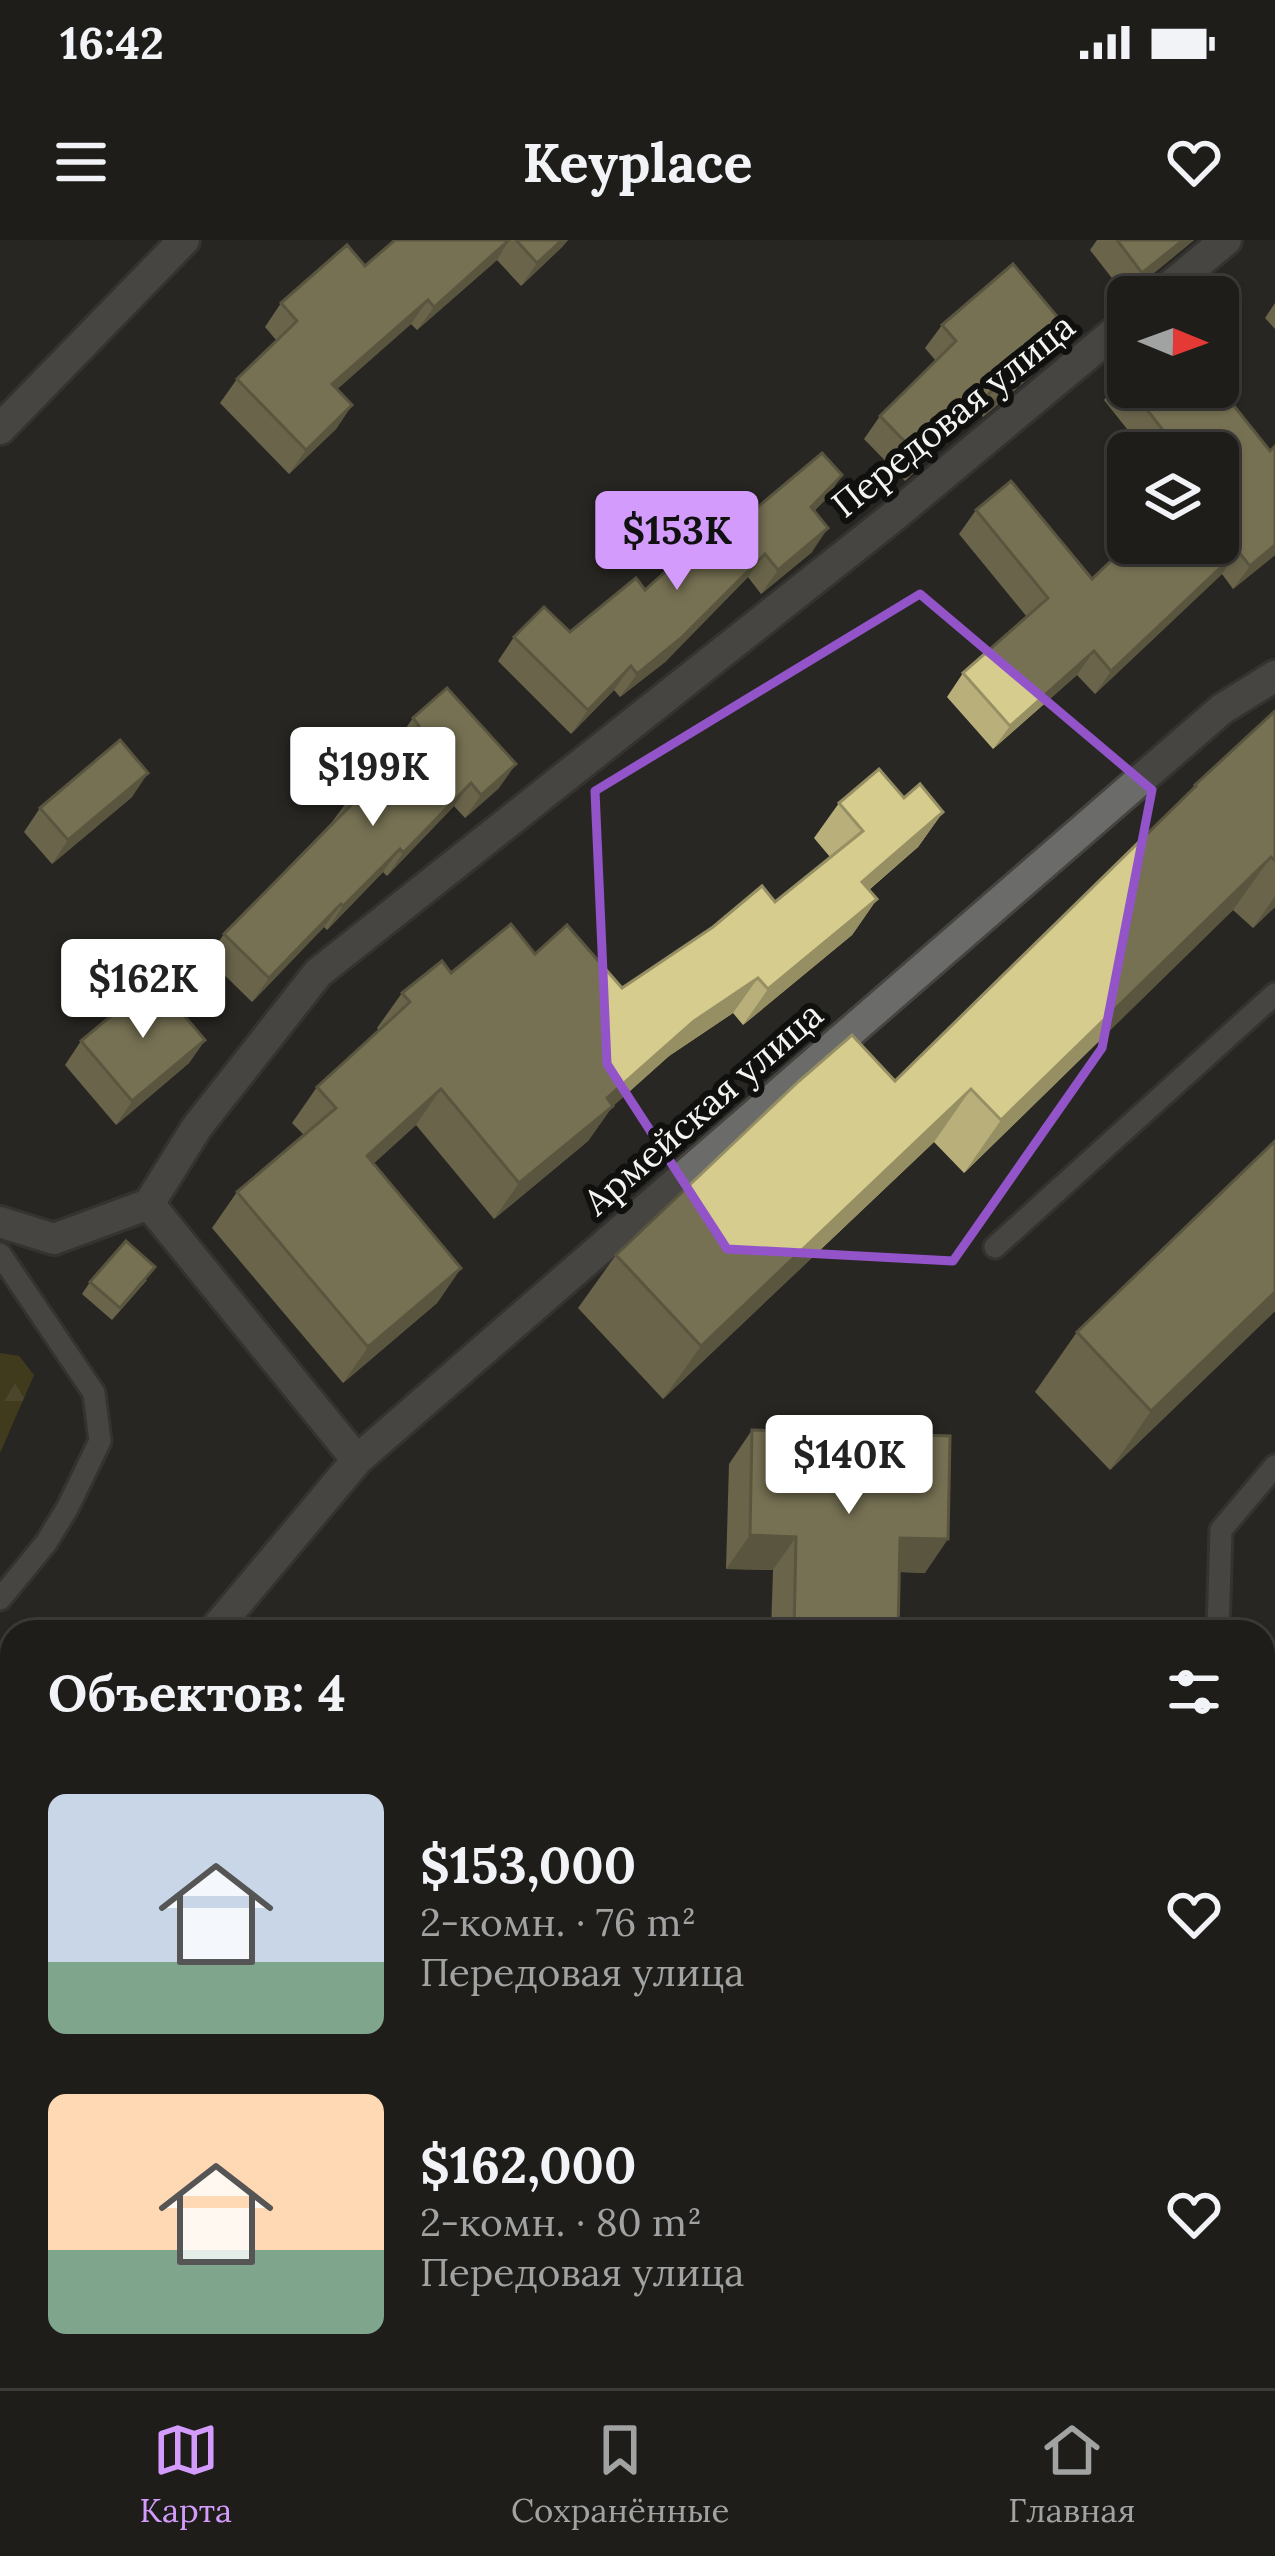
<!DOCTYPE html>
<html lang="ru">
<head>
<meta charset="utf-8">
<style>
  body { margin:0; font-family:Lora,serif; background:#2b2a27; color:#f1f3f6; height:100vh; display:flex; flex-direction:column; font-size:45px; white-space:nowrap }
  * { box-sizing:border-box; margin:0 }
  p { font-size:39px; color:#a1a2a2 }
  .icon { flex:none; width:66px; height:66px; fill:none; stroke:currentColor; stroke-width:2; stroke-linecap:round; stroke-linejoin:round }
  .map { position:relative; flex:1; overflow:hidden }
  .drawer { position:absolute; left:0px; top:1380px; width:1275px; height:768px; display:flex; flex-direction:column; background:#1e1d1a; border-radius:36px 36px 0 0; box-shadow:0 3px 9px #0004,0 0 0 3px #3c3b39 }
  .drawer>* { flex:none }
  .needle { width:78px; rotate:91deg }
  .tools { position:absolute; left:1107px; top:36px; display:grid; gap:24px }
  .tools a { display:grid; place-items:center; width:132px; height:132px; border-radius:18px; background:#1e1d1a; box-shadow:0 3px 9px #0004,0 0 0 3px #3c3b39; font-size:60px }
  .price { position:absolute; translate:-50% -102px; padding:0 27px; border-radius:12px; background:#fff; color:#222; font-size:39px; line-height:78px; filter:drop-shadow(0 3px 6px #0008) }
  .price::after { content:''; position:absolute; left:50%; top:72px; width:36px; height:27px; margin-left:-18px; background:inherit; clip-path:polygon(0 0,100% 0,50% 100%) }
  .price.active { background:#d39cfc; color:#111 }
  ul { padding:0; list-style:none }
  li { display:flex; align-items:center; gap:36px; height:300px; padding:0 48px }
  li span { display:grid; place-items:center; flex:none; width:336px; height:240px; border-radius:18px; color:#555 }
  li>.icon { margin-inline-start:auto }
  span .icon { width:144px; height:144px; fill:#fffc; stroke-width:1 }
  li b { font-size:51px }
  h2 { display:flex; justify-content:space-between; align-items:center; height:144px; padding:0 48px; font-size:51px }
  .status { display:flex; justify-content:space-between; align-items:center; height:84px; padding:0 60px; background:#1e1d1a; direction:ltr }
  .status svg { height:33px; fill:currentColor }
  header { display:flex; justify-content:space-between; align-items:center; height:156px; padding:0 48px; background:#1e1d1a; font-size:54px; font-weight:800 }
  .tab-bar { display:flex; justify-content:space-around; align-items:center; height:168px; border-top:3px solid #3c3b39; background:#1e1d1a; font-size:33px; color:#a1a2a2 }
  .tab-bar a { display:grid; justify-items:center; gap:6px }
  .tab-bar .active { color:#d39cfc }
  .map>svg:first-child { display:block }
</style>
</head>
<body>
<div class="status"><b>16:42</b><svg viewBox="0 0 49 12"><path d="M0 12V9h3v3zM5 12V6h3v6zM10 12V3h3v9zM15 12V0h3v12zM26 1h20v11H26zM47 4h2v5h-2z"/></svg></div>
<header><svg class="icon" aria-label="menu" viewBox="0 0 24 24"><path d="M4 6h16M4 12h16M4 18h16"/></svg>Keyplace<svg class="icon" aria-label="heart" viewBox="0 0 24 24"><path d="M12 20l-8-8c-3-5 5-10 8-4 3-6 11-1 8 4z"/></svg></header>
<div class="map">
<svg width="1275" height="2148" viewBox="0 0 1275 2148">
  <defs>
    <pattern id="forest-firs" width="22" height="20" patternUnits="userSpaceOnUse" patternTransform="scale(3)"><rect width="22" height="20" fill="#5e5417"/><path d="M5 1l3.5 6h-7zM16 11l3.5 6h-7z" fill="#766d39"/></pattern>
  </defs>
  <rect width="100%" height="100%" fill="#282723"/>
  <polygon fill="url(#forest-firs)" points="0,1113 19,1116 34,1135 0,1213"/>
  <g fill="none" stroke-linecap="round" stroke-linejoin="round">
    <defs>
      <g id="lane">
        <polyline points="995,1007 1275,754"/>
        <polyline points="0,1014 94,1153 100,1201 68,1267 46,1303 0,1359"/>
        <polyline points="1218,1392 1221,1290 1275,1226"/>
        <polyline points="1263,1814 1275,1817"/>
        <polyline points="888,2136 898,2148"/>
        <polyline points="1228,2136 1240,2148"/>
      </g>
      <g id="street">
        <polyline points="1157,57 1226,0"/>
        <polyline points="0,189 184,0"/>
        <polyline points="149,964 197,887 318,733 894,276 1128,81"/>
        <polyline points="149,964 357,1220"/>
        <polyline points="0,982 54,999 149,964"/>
        <polyline points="213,1392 357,1220 1222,469 1275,436"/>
        <polyline points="0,1594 12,1585"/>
      </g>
    </defs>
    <use href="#lane" stroke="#454440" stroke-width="27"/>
    <use href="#street" stroke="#454440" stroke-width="36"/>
    <use href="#lane" stroke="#6b6b69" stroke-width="21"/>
    <use href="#street" stroke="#6b6b69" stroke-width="30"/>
  </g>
  <g fill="#b8af7a">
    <polygon points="395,0 568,0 562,7 521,46 497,20 417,90 411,84 337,149 352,165 336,189 289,234 220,163 237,139 277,101 265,87 281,63 365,26"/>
    <polygon points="1097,0 1194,0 1126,56 1090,10"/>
    <polygon points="1275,63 1275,89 1265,78"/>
    <polygon points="942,85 1054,117 983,177 978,171 905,241 864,199 880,176 936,121 925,108"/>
    <polygon points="1121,137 1270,211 1275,206 1275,315 1233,349 1222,334 1095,454 1077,435 993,509 947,457 963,433 1027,377 959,294 976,270 1092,339 1218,303 1218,213 1146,213 1104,160"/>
    <polygon points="842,235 826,259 814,271 812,312 761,354 748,337 665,422 620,457 614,450 571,494 498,421 514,397 570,392 645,350 701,315"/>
    <polygon points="1275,471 1275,667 1253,688 1233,670 964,933 934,902 663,1159 578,1068 616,1015 895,841 1188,555 1195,545"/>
    <polygon points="413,478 499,548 465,578 454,566 387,636 383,632 327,690 324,687 252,762 207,718 224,694 332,582 349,559 400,506 396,502"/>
    <polygon points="132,557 52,624 24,592 40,568"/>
    <polygon points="904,558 943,572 918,607 869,650 877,659 852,695 743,785 733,773 669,816 612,867 588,901 494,979 416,885 373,924 461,1028 437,1063 343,1143 212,988 237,952 304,895 292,883 317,847 379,791 377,788 402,753 451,733 535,714 622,748 775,662 830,617 814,598 839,563"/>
    <polygon points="205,800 189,823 116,885 65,825 81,801"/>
    <polygon points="147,1040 112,1080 82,1054 90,1042"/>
    <polygon points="1275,1071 1110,1230 1035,1152 1077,1092"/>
    <polygon points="752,1190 925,1333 899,1332 898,1392 771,1392 773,1330 726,1329 729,1224"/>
    <polygon points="1275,1427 1275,1770 1265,1769"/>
    <polygon points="1263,1899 1275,1910 1275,2103 1263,2092"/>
    <rect x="69" y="2136" width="110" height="12"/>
    <polygon points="417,2136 531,2136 530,2148 416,2148"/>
    <polygon points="766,2136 768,2136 767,2148 758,2148"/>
  </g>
  <g fill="#968f63">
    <polygon points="509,0 497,20 417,90 434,67"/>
    <polygon points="562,0 568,0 562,7 521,46 537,23"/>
    <polygon points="1183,0 1194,0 1126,56 1142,33"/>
    <polygon points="428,60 411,84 316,168 332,144"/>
    <polygon points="1071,93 1054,117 983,177 999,153"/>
    <polygon points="995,148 978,171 905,241 921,218"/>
    <polygon points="352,165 336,189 289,234 306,210"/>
    <polygon points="842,235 826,259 794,291 811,267"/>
    <polygon points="828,288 812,312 761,354 778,330"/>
    <polygon points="1275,305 1275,315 1233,349 1250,326"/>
    <polygon points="1238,311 1222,334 1095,454 1111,431"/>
    <polygon points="765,314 748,337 665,422 620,457 637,434"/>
    <polygon points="1094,411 1077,435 993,509 1010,486"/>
    <polygon points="631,426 614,450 571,494 588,470"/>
    <polygon points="516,524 499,548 465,578 481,555"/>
    <polygon points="148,533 132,557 52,624 68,600"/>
    <polygon points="471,543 454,566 387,636 403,613"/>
    <polygon points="943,572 918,607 837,677 862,642"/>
    <polygon points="400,609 383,632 327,690 343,666"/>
    <polygon points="1271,617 1233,670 964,933 1001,880"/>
    <polygon points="1275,656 1275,667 1253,688"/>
    <polygon points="877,659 852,695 743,785 768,749"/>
    <polygon points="341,664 324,687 252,762 269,738"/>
    <polygon points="758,738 733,773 669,816 612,867 588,901 494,979 519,943 607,858 694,781"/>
    <polygon points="205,800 189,823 116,885 132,861"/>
    <polygon points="441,849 416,885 342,952 367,916"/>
    <polygon points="971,849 934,902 663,1159 701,1106"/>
    <polygon points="461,1028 437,1063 343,1143 368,1107"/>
    <polygon points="1275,1052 1275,1071 1110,1230 1151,1171"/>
    <polygon points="750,1295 796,1297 773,1330 726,1329"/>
    <polygon points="900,1298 948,1299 925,1333 877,1331"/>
    <polygon points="1275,1755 1275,1770 1265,1769"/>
  </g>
  <g fill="#d6cc8e" stroke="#968f63" stroke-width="3">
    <polygon points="395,0 509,0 434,67 428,60 332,144 352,165 306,210 237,139 297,81 281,63 347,5 365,26"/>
    <polygon points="516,0 562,0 537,23"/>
    <polygon points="1117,0 1183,0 1142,33"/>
    <polygon points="1013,24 1071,93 999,153 995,148 921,218 880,176 956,101 942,85"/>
    <polygon points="1128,131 1128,146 1121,137"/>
    <polygon points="1218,146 1270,211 1275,206 1275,305 1250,326 1238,311 1111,431 1094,411 1010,486 963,433 1048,358 976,270 1011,241 1092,339 1130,303 1218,303 1218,213 1181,213 1129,147"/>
    <polygon points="822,213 842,235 811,267 828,288 778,330 765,314 681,398 637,434 631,426 588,470 514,397 544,367 570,392 636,338 645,350 694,306 701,315"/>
    <polygon points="447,448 516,524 481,555 471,543 403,613 400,609 343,666 341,664 269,738 224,694 353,563 349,559 419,486 413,478"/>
    <polygon points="1275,471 1275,621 1271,617 1001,880 971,849 701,1106 616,1015 799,841 852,795 895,841 1196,546 1195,545"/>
    <polygon points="120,500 148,533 68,600 40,568"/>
    <polygon points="879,529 904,558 920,544 943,572 862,642 877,659 768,749 758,738 694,781 607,858 613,866 519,943 441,849 367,916 461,1028 368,1107 237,952 336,868 317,847 410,762 402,753 442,721 451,733 511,684 535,714 567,685 622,748 713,687 762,646 775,662 863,591 839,563"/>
    <polygon points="154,740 205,800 132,861 81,801"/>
    <polygon points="1275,901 1275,1052 1151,1171 1077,1092"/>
    <polygon points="126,1001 155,1027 120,1068 90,1042"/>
    <polygon points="752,1190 950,1196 948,1299 900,1298 898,1392 794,1392 796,1297 750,1295"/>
    <polygon points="589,1382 697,1385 697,1392 589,1392"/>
    <polygon points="1263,1899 1275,1910 1275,2026 1272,2033 1275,2048 1263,2036"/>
    <polygon points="91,2136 179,2136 179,2148 90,2148"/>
    <polygon points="438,2136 531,2136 530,2148 438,2148"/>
    <polygon points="768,2136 818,2136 856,2139 855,2148 767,2148"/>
  </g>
  <path d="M0 0H1275V2148H0ZM920,354l232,196 -50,258 -149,213 -226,-12 -120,-185 -12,-273z" fill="#282723" fill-opacity=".55" fill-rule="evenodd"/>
  <path fill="none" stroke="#9354c9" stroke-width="9" stroke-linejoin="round" d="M920,354l232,196 -50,258 -149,213 -226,-12 -120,-185 -12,-273z"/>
  <g text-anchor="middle" stroke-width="12" stroke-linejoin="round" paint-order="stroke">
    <g font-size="36" fill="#f4f4f1" stroke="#10100e">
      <text transform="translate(953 175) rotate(-39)" y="13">Передовая улица</text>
      <text transform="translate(703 868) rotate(-41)" y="13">Армейская улица</text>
    </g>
  </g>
</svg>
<div class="tools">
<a><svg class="needle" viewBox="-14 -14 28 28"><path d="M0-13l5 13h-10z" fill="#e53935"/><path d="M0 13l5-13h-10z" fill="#a1a2a2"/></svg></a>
<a><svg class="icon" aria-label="layers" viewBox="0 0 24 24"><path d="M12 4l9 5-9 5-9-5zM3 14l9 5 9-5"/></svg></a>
</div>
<b class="price active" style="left:677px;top:353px">$153K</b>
<b class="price" style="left:373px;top:589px">$199K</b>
<b class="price" style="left:143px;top:801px">$162K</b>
<b class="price" style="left:849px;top:1277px">$140K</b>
<section class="drawer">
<h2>Объектов: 4<svg class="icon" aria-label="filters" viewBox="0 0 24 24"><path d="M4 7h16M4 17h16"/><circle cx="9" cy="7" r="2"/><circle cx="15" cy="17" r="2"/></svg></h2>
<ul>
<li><span style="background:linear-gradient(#c9d6e8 70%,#7fa58c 0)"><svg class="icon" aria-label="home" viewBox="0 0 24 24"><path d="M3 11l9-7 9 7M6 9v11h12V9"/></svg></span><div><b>$153,000</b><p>2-комн. · 76 m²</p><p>Передовая улица</p></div><svg class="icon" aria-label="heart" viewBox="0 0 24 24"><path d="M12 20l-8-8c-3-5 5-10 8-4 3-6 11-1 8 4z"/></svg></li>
<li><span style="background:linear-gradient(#ffd9b3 65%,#7fa58c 0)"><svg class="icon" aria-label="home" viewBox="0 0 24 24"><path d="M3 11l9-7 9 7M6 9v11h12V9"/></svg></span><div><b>$162,000</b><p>2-комн. · 80 m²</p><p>Передовая улица</p></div><svg class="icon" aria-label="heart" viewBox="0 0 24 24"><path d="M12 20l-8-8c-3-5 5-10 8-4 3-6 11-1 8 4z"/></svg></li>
</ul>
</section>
</div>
<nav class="tab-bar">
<a class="active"><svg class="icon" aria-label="map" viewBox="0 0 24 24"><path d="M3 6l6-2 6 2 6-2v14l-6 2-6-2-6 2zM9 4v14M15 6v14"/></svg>Карта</a>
<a><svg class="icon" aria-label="saved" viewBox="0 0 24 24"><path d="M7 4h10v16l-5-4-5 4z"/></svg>Сохранённые</a>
<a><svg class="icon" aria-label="home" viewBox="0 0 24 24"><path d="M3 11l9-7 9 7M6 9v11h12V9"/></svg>Главная</a>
</nav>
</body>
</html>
